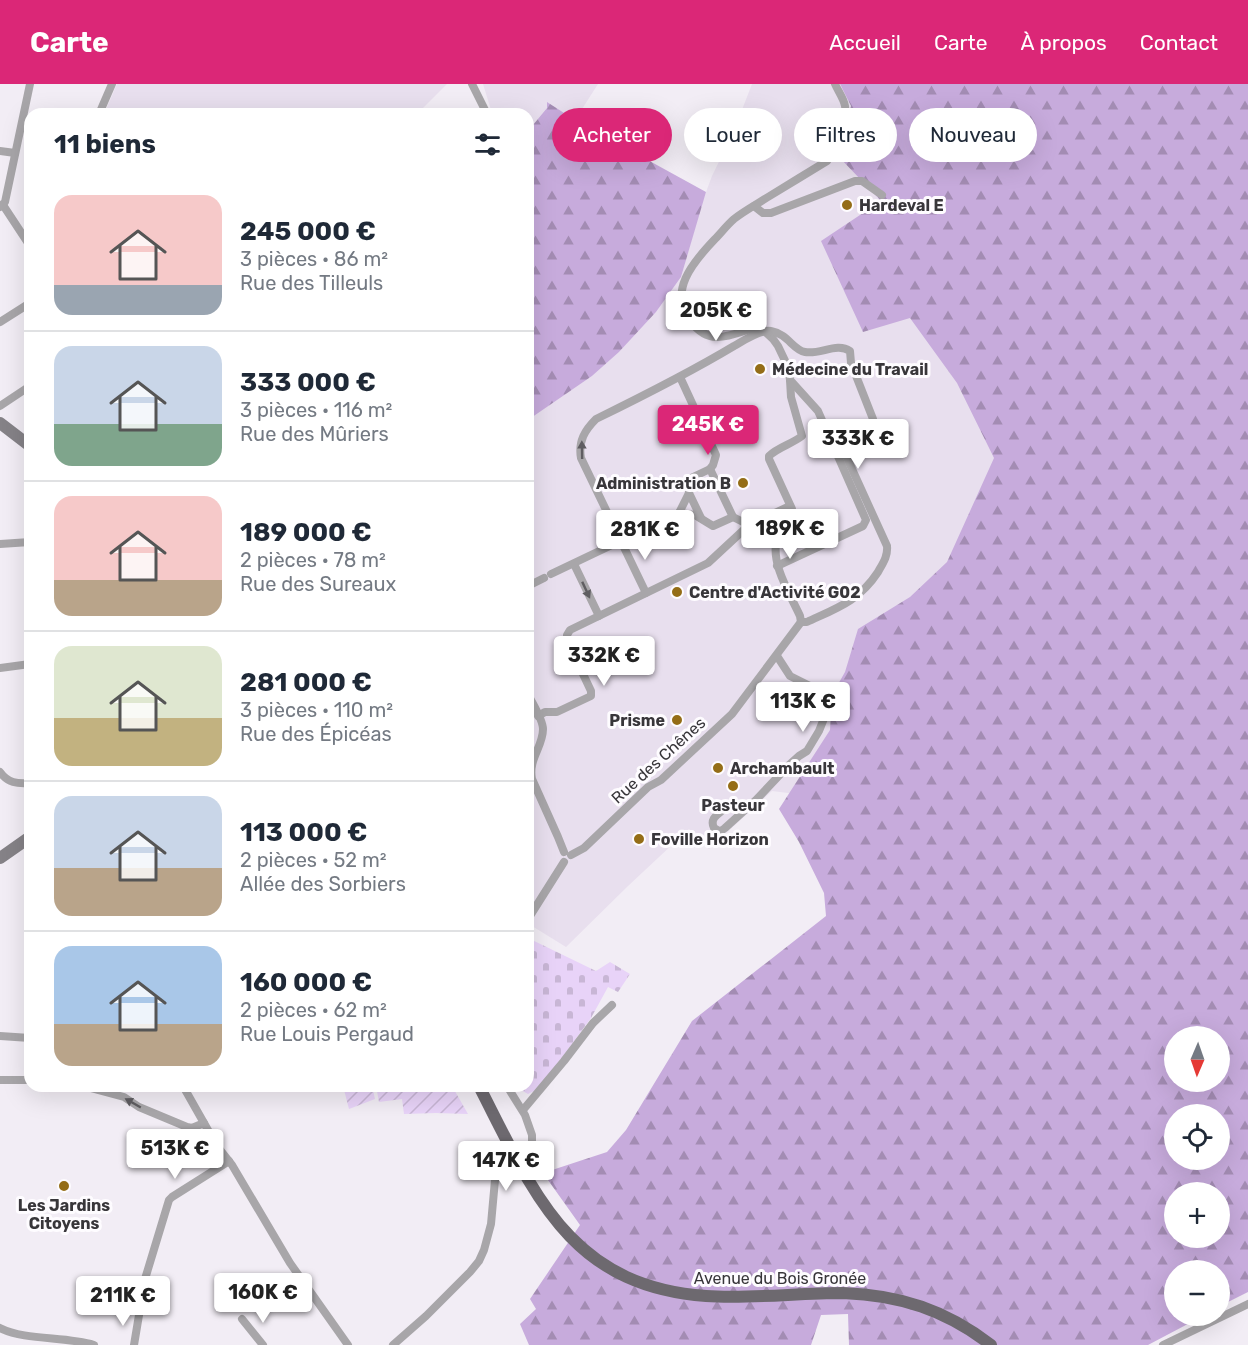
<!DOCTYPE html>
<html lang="fr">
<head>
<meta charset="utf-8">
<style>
  body { margin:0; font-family:Rubik,sans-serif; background:#f2f2f3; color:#1f2937; height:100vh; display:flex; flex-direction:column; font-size:22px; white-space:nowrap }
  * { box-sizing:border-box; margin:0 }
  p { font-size:20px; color:#747a83 }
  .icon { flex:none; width:33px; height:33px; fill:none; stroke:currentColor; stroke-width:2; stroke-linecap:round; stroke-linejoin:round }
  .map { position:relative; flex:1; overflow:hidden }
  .side { position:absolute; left:24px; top:24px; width:510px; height:984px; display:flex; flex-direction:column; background:#fff; border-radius:18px; box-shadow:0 6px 24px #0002 }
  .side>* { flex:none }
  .guide { position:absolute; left:552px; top:24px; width:570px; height:54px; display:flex; gap:12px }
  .needle { width:39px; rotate:182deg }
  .buttons { position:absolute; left:1164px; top:942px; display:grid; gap:12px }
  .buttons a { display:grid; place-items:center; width:66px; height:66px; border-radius:50%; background:#fff; box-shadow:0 6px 24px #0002; font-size:30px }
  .price { position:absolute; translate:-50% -51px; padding:0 14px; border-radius:6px; background:#fff; color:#222; font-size:20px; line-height:39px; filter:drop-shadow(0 2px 3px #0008) }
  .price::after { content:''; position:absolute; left:50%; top:36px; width:18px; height:14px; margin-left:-9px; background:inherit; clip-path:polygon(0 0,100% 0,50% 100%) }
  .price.on { background:#db2777; color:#fff }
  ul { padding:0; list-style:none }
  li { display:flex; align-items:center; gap:18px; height:150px; padding:0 30px }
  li+li { border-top:2px solid #e0e1e3 }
  li span { display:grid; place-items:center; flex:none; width:168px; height:120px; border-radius:18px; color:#555 }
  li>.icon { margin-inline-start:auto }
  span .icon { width:72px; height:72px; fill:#fffc; stroke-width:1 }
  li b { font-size:26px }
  h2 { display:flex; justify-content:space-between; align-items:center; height:72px; padding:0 30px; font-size:26px }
  .tag { padding:0 21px; border-radius:27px; background:#fff; box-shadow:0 6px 24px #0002; font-size:21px; line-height:54px }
  .tag.on { background:#db2777; color:#fff }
  header { display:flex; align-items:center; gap:36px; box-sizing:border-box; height:84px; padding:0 30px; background:#db2777; color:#fff }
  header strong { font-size:28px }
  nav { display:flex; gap:33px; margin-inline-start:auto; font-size:21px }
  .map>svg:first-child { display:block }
</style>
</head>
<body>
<header>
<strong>Carte</strong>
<nav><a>Accueil</a><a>Carte</a><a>À propos</a><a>Contact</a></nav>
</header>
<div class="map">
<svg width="1248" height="1261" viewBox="0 0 1248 1261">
  <defs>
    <pattern id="forest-firs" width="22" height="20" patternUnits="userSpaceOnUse" patternTransform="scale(1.5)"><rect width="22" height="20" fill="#c7abdc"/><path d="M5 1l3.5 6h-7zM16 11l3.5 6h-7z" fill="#a38cb3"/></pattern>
    <pattern id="cemetery-stones" width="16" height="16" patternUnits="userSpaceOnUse" patternTransform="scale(1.5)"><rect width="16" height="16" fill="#e8d3f8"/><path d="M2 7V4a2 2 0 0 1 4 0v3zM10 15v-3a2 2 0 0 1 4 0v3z" fill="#c8b6d5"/></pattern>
    <pattern id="garden-furrows" width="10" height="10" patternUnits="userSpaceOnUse" patternTransform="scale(1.5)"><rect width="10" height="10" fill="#e8d3f8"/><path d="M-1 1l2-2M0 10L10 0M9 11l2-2" fill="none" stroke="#c8b6d5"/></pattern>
  </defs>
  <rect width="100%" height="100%" fill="#f2edf5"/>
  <g fill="#e8dfee">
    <polygon points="117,0 447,0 417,30 104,30"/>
    <polygon points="483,0 598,0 575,36 548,19 547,24 528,47 528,30 495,30 495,28 491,26"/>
    <polygon points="752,0 840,0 851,22 843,51 847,55 840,74 881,117 1064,325 796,710 772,707 709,765 689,745 628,802 566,863 532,842 528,847 528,336 592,292 619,268 656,228 681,193 702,119 712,92 733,49"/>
  </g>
  <g fill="url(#forest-firs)" fill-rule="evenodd">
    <path d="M840,0h408v1208l-28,14v-36h-46v46h29l-55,29h-299l-1,-31 -27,1 -10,30h-282l-9,-21 16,-15 -6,-10 50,-74 -37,-52 64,-21 19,-22 66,-109 134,-105 -2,-23 -25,-51 -20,-33 51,-79 2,-35 13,-23 13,-43 52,-32 37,-35 47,-104 -37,-75 -47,-65 -47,14 -42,-91 60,-40 -42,-44 8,-18 -4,-3 8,-30zM1174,952h46v46h-46zM1174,1030h46v46h-46zM1174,1108h46v46h-46z"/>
    <polygon points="547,18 575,36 706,108 681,193 656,228 619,268 592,292 528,336 528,47 547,24"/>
  </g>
  <polygon fill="url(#cemetery-stones)" points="528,854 596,887 610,878 630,890 618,908 608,903 591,934 547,994 534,1007 528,1010 514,1002 528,1002"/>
  <g fill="url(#garden-furrows)">
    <polygon points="343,1002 372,1002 375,1015 349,1025"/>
    <polygon points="376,1002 452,1002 468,1030 436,1029 404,1030 402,1015 379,1018"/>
  </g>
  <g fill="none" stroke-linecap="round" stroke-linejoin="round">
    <g stroke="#a8a6a9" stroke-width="8">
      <polyline points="472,0 487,30"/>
      <polyline points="99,30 112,0"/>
      <polyline points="0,67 15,69"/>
      <polyline points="3,121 30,162"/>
      <polyline points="754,122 763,129 771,129 855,97 862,97 882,111"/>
      <polyline points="0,123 5,118 30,0"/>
      <polyline points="0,238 30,219"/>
      <polyline points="680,293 716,371 713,381 710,385"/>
      <path d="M790,296l1,17 11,39c-10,8 -24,11 -33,20v3l23,50c-1,11 -12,19 -15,30 -7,24 13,55 23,77l1,6"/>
      <polyline points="0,322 30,302"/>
      <polyline points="689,409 701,434"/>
      <polyline points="679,429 689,409 691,394 710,385 733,433 749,441"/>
      <polyline points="679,429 695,431 713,442 733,433"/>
      <polyline points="0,460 30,458"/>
      <polyline points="574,480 599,532"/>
      <path d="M777,482l86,-40 3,-6 -48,-109 -28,-31 -2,-13 -10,-21 -5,-7 -12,-11 -4,-1c-25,7 -46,21 -66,-5 -24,-30 2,-60 24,-83 6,-6 12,-14 19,-20 10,-8 23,-15 34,-22 20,-12 39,-24 59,-36 6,-8 20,-46 18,-55 -1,-7 -7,-15 -10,-22"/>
      <polyline points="551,490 679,429"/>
      <polyline points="528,502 544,494"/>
      <path d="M646,509l-65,-135c-3,-17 4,-28 15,-39 47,-23 93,-46 138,-73 9,-5 27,-17 37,-15 17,3 22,19 34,21 15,3 32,-10 45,-1l1,12 22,56 -3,6 -26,11 -2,3v8l45,99c1,10 -4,17 -9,26 -19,29 -41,36 -71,50h-6"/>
      <polyline points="0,584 30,580"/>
      <path d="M528,610c4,9 15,25 15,35 0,18 -15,30 -11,50l26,58 6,15"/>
      <polyline points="538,632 545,628 557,628 591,612 591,607 567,556 567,551 570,546 708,479 749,441 790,422"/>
      <path d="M0,688c8,11 17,12 30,11"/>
      <path d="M725,724c-6,6 -16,10 -11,20 4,3 7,4 11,0l31,-28 33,-35 10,-9 8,-5 12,-20 6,-15 1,-12 -1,-8 -3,-4 -32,-16 -13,-20"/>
      <polyline points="571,771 584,764 648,703 661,696 732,630 801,538"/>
      <polyline points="528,835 564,778"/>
      <polyline points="0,952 30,954"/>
      <polyline points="0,996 30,996"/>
      <polyline points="83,1002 124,1013 139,1023 187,1043 192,1044 204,1039"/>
      <polyline points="183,1002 217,1062 232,1081 290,1179 348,1261"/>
      <polyline points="523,1026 564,977 593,939 612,921"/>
      <polyline points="242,1235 263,1261"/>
      <path d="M0,1244c26,13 65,8 94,17"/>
      <polyline points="134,1261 145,1195 169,1116 172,1113 229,1077"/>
      <polyline points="393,1261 426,1232 470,1188 479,1177 484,1166 491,1140 495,1096 500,1081 505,1076 527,1065 532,1059 532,1051 525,1031 507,1002"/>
      <polyline points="1163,1261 1248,1220"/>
    </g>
    <g stroke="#858287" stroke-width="12">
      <polyline points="0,339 30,362"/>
      <polyline points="0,774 30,753"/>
    </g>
    <path stroke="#6d696f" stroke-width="12" d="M479,1002c55,107 90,200 227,210 45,3 91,-3 137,-3 57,2 103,17 148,52"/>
  </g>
  <defs><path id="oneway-solid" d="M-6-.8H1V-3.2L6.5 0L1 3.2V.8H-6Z" transform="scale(1.5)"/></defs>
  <g fill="#5f5d61">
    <use href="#oneway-solid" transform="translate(582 366) rotate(-91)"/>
    <use href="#oneway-solid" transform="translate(586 506) rotate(65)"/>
    <use href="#oneway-solid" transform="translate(133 1019) rotate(-150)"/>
  </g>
  <g fill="#946d17" stroke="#fefcff" stroke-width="2">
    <circle cx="847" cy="121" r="6"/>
    <circle cx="760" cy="285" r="6"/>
    <circle cx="743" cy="399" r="6"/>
    <circle cx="677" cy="508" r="6"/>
    <circle cx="677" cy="636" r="6"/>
    <circle cx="718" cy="684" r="6"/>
    <circle cx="733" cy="702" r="6"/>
    <circle cx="639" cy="755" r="6"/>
    <circle cx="64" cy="1102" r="6"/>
  </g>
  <g text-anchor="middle" stroke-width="6" stroke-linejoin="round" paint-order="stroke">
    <g font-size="16" font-weight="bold" fill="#38363a" stroke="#fefcff" text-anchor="start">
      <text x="859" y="127">Hardeval E</text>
      <text x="772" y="291">Médecine du Travail</text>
      <text x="731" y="405" text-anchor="end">Administration B</text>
      <text x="689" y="514">Centre d'Activité G02</text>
      <text x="665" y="642" text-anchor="end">Prisme</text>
      <text x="730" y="690">Archambault</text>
      <text x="733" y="727" text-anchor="middle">Pasteur</text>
      <text x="651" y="761">Foville Horizon</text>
      <text x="64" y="1127" text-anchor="middle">Les Jardins<tspan x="64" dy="18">Citoyens</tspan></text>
    </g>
    <g font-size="16" fill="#38363a" stroke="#fefcff">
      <text transform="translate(658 676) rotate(-42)" y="6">Rue des Chênes</text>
      <text x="780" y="1200">Avenue du Bois Gronée</text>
    </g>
  </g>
</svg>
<div class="buttons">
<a><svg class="needle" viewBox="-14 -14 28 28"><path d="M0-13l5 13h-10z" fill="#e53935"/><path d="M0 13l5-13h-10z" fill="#747a83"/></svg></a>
<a><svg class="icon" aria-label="locate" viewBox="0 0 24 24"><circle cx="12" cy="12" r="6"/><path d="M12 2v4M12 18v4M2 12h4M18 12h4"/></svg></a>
<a>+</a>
<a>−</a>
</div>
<b class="price" style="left:716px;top:258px">205K €</b>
<b class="price on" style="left:708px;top:372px">245K €</b>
<b class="price" style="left:858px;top:386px">333K €</b>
<b class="price" style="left:790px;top:476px">189K €</b>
<b class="price" style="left:645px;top:477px">281K €</b>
<b class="price" style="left:604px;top:603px">332K €</b>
<b class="price" style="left:803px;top:649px">113K €</b>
<b class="price" style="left:175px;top:1096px">513K €</b>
<b class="price" style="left:506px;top:1108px">147K €</b>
<b class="price" style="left:263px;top:1240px">160K €</b>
<b class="price" style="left:123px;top:1243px">211K €</b>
<div class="guide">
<a class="tag on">Acheter</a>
<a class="tag">Louer</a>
<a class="tag">Filtres</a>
<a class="tag">Nouveau</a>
</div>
<section class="side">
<h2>11 biens<svg class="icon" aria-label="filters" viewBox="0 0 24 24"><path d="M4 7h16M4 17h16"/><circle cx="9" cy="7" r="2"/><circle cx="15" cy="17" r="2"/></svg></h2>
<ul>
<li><span style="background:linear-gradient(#f6c9c9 75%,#9aa5b1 0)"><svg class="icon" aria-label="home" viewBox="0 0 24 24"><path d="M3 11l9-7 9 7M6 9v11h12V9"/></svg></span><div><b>245 000 €</b><p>3 pièces · 86 m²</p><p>Rue des Tilleuls</p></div></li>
<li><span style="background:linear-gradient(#c9d6e8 65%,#7fa58c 0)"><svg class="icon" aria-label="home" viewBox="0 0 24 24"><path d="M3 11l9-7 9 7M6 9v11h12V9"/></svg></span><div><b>333 000 €</b><p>3 pièces · 116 m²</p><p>Rue des Mûriers</p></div></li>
<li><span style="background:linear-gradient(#f6c9c9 70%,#b9a48a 0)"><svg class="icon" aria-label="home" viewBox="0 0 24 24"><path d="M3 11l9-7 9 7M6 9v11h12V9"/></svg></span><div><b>189 000 €</b><p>2 pièces · 78 m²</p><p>Rue des Sureaux</p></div></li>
<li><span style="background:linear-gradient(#dfe7d0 60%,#c2b280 0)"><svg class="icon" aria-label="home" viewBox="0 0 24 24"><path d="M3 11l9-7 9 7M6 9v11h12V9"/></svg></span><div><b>281 000 €</b><p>3 pièces · 110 m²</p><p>Rue des Épicéas</p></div></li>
<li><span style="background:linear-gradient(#c9d6e8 60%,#b9a48a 0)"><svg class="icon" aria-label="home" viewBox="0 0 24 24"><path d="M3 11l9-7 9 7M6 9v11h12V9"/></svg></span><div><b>113 000 €</b><p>2 pièces · 52 m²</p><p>Allée des Sorbiers</p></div></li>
<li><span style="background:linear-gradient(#a9c7e8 65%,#b9a48a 0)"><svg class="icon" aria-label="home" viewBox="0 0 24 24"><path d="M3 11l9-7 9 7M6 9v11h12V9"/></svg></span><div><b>160 000 €</b><p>2 pièces · 62 m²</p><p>Rue Louis Pergaud</p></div></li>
</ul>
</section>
</div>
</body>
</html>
